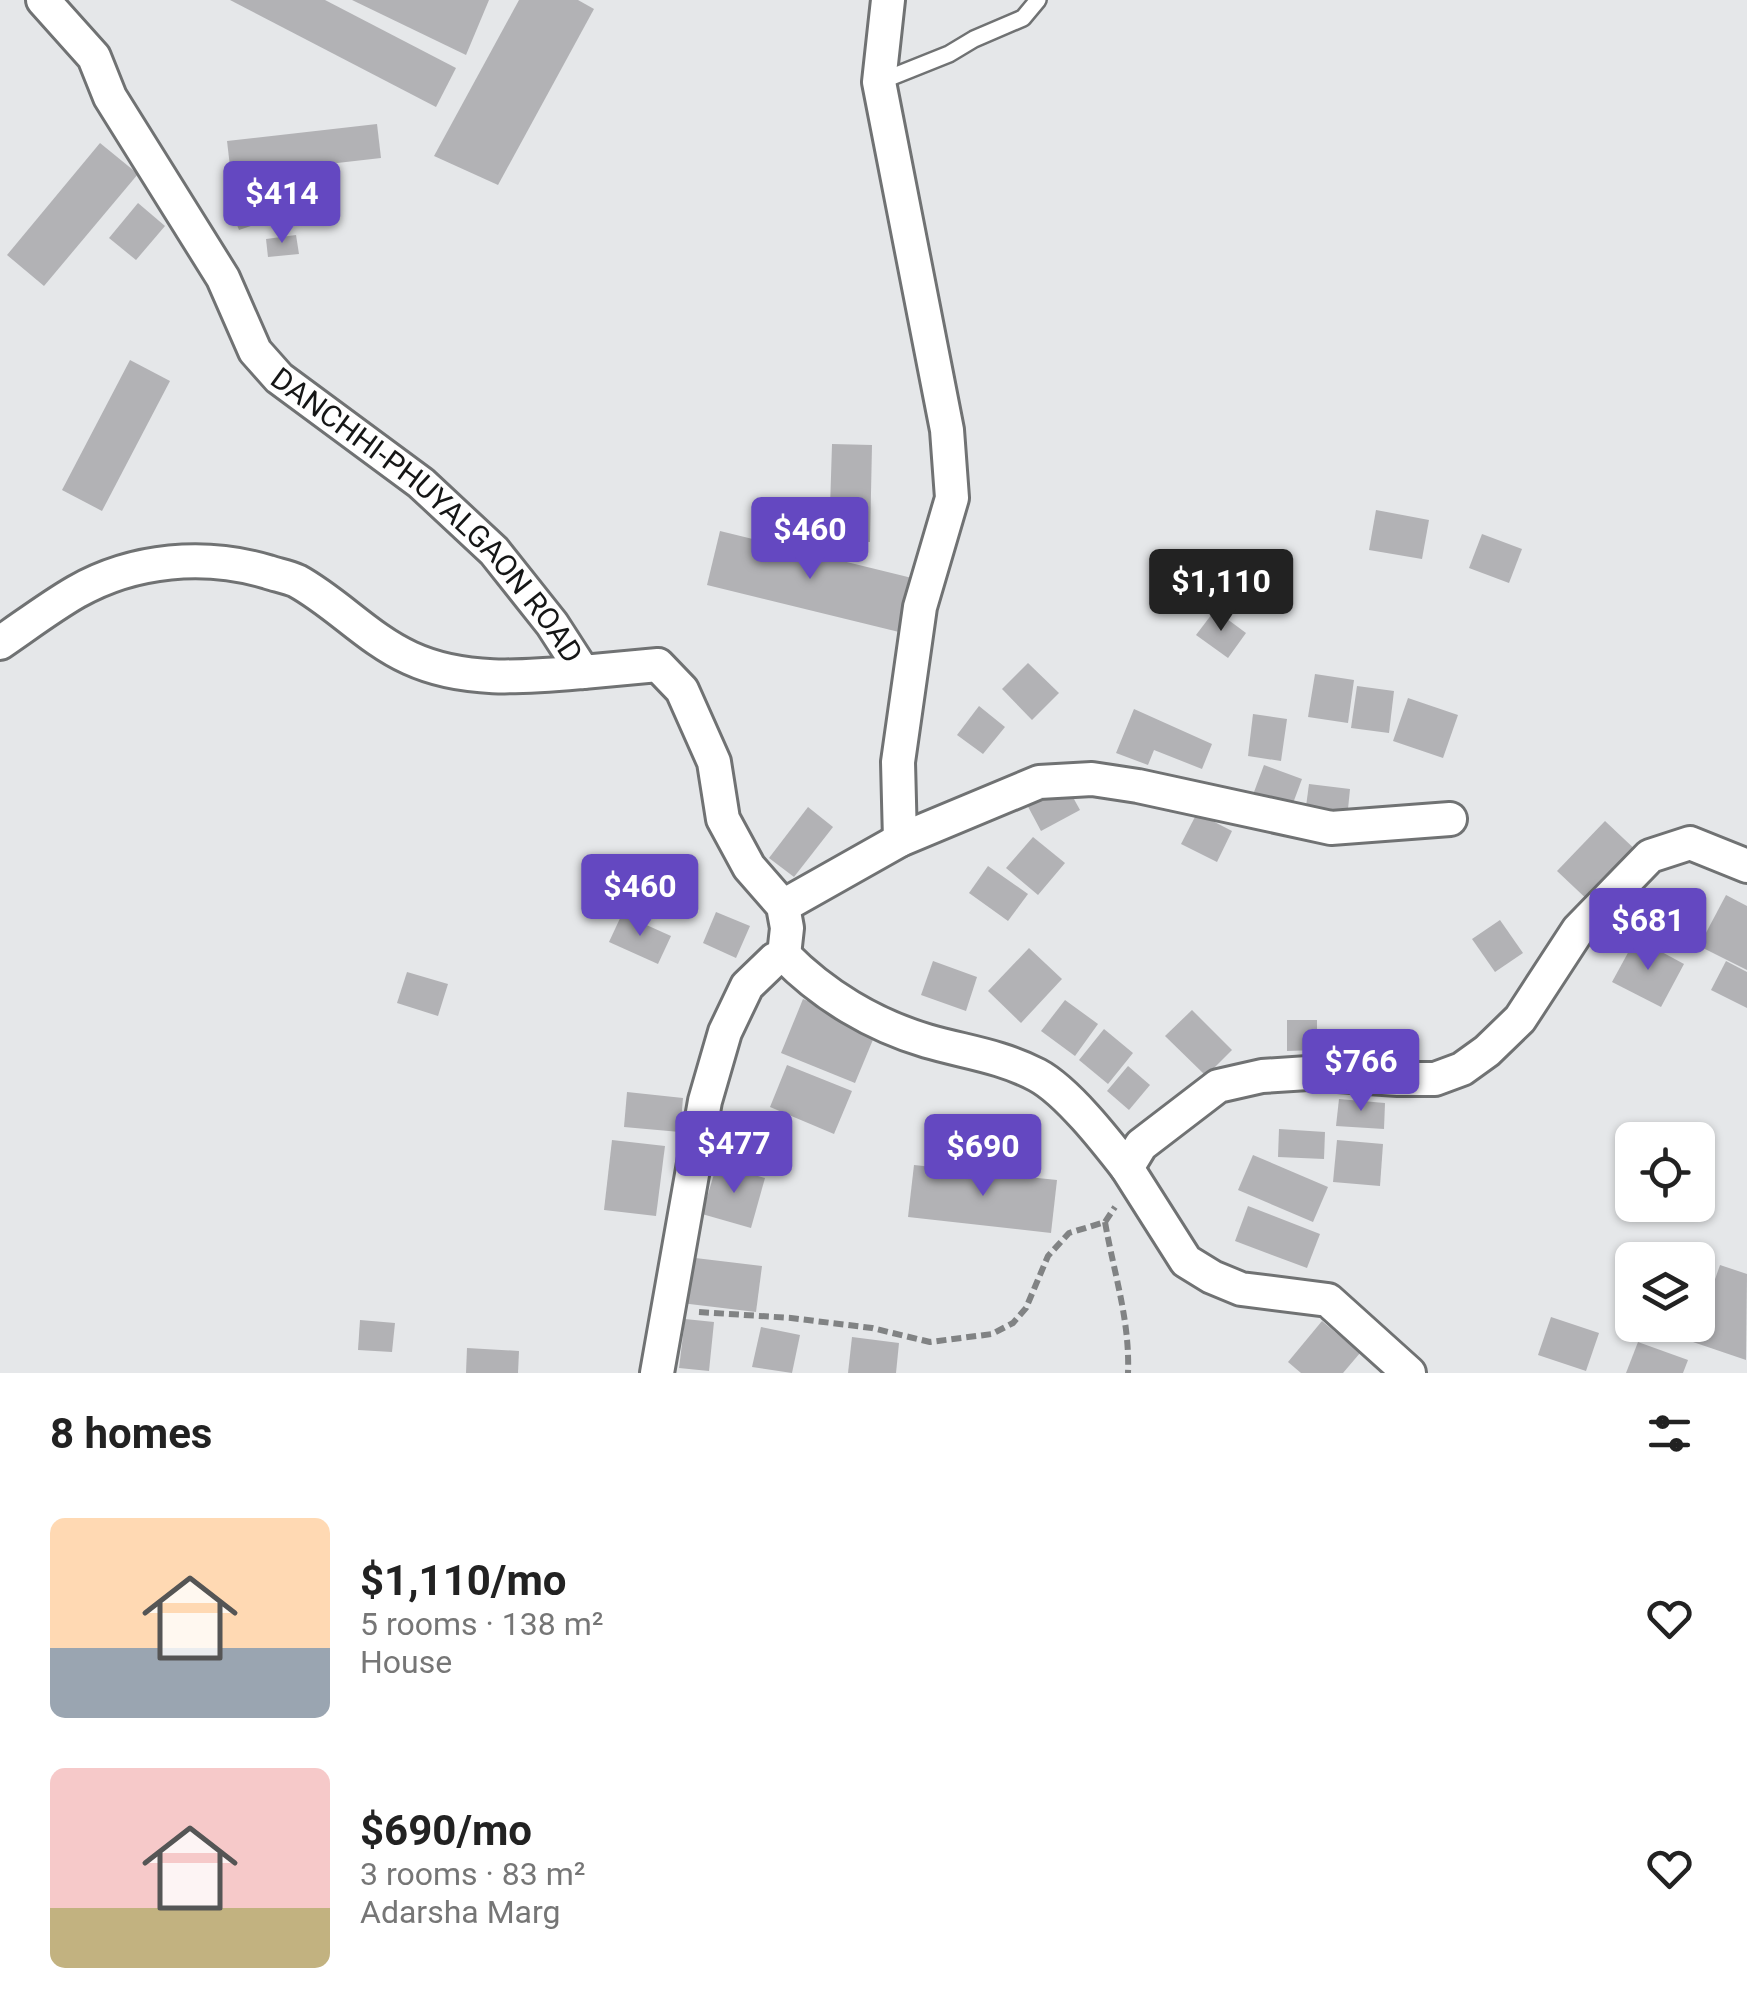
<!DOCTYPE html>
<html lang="en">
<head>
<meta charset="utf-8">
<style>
  body { margin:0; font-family:Roboto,sans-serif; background:#f6f6f6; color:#222; height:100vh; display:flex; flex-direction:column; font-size:38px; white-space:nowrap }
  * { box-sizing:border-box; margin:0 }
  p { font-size:32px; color:#767676 }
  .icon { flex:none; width:55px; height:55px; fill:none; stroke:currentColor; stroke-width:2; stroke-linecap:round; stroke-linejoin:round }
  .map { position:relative; height:1373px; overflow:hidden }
  .drawer { display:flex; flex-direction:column; background:#fff; flex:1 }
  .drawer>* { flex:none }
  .buttons { position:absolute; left:1615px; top:1122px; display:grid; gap:20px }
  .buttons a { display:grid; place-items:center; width:100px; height:100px; border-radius:15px; background:#fff; box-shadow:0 2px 8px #0004; font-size:50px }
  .price { position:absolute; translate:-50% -85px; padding:0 22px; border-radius:10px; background:#6448c1; color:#fff; font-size:32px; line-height:65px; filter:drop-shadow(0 2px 5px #0008) }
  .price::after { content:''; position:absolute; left:50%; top:60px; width:30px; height:22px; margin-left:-15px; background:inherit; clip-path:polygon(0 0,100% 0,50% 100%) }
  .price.current { background:#222; color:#fff }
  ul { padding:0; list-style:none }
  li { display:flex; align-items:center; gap:30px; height:250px; padding:0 50px }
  li span { display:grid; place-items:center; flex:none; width:280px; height:200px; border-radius:15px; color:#555 }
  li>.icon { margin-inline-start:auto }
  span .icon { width:120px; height:120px; fill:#fffc; stroke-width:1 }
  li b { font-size:42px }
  h2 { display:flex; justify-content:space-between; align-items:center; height:120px; padding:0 50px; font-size:42px }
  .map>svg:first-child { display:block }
</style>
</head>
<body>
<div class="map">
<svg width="1747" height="1373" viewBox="0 0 1747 1373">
  <rect width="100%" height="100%" fill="#e5e7e9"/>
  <g fill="#b2b2b5">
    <polygon points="230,0 325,0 456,68 436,107"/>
    <polygon points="352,0 489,0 466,55"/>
    <polygon points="519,0 578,0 594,9 498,185 434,156"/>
    <polygon points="377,124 381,158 231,175 227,141"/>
    <polygon points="100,143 138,174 44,286 7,255"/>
    <polygon points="274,200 280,216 239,230 233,215"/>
    <polygon points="138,203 165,226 136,260 109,238"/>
    <polygon points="296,235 299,254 268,257 266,239"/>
    <polygon points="130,360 170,381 102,511 62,490"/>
    <polygon points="832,444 872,445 870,542 829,541"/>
    <polygon points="1376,510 1429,520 1422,559 1369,550"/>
    <polygon points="720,531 912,578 899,632 707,585"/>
    <polygon points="1482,534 1522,549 1509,583 1469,568"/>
    <polygon points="1215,610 1246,633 1228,658 1196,635"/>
    <polygon points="1028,663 1059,693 1032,720 1002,689"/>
    <polygon points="1315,674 1354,680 1348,723 1308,717"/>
    <polygon points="1357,686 1394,691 1389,733 1351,728"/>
    <polygon points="1408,698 1458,715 1443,758 1393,741"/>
    <polygon points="979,706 1005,727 983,754 957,735"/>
    <polygon points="1134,709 1212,744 1202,769 1154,750 1148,765 1116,753"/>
    <polygon points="1253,714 1287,719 1281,761 1248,756"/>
    <polygon points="1264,765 1302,779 1292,806 1254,792"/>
    <polygon points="1064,781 1080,810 1041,831 1025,801"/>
    <polygon points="1309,784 1350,789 1347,819 1305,814"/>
    <polygon points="808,807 833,827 794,877 769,858"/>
    <polygon points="1197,813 1232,831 1217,862 1181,844"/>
    <polygon points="1605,821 1641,855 1593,905 1557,871"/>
    <polygon points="1033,837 1065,863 1038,895 1006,868"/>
    <polygon points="988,866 1028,894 1008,921 969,893"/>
    <polygon points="1726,895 1747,906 1747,970 1699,946"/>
    <polygon points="716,912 750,926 736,958 703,943"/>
    <polygon points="622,914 671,936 658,964 609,942"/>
    <polygon points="1500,920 1523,953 1495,972 1472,939"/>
    <polygon points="1636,938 1684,964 1661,1007 1612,982"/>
    <polygon points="1029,948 1062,979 1021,1023 988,991"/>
    <polygon points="933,961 977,977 966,1011 921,995"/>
    <polygon points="1726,961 1747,972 1747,1008 1711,990"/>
    <polygon points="407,972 448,984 438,1016 397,1003"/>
    <polygon points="803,999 877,1030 855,1083 781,1053"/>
    <polygon points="1065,1000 1098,1024 1075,1056 1041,1031"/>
    <polygon points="1192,1010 1232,1050 1206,1076 1165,1036"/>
    <polygon points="1287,1020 1317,1020 1317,1050 1287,1051"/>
    <polygon points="1104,1029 1133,1053 1108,1084 1079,1060"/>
    <polygon points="787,1065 852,1091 834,1134 770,1107"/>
    <polygon points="1128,1066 1150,1085 1129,1110 1107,1091"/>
    <polygon points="627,1092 683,1098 680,1132 624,1127"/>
    <polygon points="1339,1099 1385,1103 1384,1129 1336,1126"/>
    <polygon points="714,1113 761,1129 748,1167 702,1151"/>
    <polygon points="1279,1129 1325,1132 1324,1159 1278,1157"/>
    <polygon points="612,1140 665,1146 656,1216 604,1210"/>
    <polygon points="1337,1140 1383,1144 1380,1186 1333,1182"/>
    <polygon points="1253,1155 1328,1187 1313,1222 1238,1190"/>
    <polygon points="717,1164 765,1178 751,1228 702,1214"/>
    <polygon points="914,1165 1057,1180 1051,1233 908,1217"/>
    <polygon points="1248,1206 1320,1234 1307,1268 1235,1241"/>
    <polygon points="687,1257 762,1266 756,1312 681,1303"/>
    <polygon points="1720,1265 1747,1274 1746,1360 1693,1342"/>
    <polygon points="1551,1317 1599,1333 1586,1371 1538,1355"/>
    <polygon points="685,1319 714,1322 709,1371 679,1368"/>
    <polygon points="360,1320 395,1323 392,1352 358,1350"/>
    <polygon points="1322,1321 1360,1353 1343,1373 1301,1373 1288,1362"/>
    <polygon points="761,1327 800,1335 792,1373 752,1367"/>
    <polygon points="852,1337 899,1343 896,1373 848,1373"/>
    <polygon points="1638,1342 1688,1360 1683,1373 1626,1373"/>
    <polygon points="467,1348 519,1351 518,1373 466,1373"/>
  </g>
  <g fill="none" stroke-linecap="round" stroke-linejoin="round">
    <defs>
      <polyline id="lane" points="879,82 949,54 974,39 1023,18 1038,0"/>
      <g id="street">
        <path id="s1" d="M43,0l51,57 16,40 113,181 32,73 24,27 142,105 73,68 58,73 31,48 75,-7 24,25 32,72 9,57 26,48 34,39 4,22 -3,27 -9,4 -28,27 -22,46 -20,69 -48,272"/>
        <polyline points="888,0 879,82 947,430 952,498 920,607 898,762 900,840"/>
        <path d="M0,643c25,-17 50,-36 76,-51 58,-33 129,-39 192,-20 9,3 20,5 29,9 40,22 71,58 113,77 54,25 115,19 173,14"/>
        <polyline points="783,906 900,840 1039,782 1092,779 1138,786 1331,828 1450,819"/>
        <path d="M784,955c39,40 89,70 143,86 38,11 74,15 110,34 30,16 69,66 90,93l14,-23 77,-59 44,-10 46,-3 90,6h37l27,-10 25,-18 33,-32 58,-89 72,-74 40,-13 57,23"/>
        <polyline points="1127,1168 1186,1261 1212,1277 1241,1289 1328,1300 1409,1373"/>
      </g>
    </defs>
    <use href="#lane" stroke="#707273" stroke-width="20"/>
    <use href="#street" stroke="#707273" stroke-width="38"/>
    <g stroke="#818384" stroke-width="6" stroke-dasharray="10 5" stroke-linecap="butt">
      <path d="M1105,1222c9,52 25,98 23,151"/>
      <polyline points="699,1312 791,1318 872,1328 930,1342 992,1334 1013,1323 1026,1308 1048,1256 1069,1233 1105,1222 1115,1207"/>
    </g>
    <use href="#lane" stroke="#fff" stroke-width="15"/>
    <use href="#street" stroke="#fff" stroke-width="32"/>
  </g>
  <g text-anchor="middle" stroke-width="8" stroke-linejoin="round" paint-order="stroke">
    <g font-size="30" fill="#151616" stroke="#e5e7e9">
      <text dy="10" stroke="none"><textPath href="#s1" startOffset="652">DANCHHI-PHUYALGAON ROAD</textPath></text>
    </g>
  </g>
</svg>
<div class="buttons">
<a><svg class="icon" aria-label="locate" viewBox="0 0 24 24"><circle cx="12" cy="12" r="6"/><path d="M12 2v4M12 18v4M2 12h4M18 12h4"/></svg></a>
<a><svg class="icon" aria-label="layers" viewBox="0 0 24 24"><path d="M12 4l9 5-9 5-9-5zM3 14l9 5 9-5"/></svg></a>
</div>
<b class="price" style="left:282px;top:246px">$414</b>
<b class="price" style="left:810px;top:582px">$460</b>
<b class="price current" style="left:1221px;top:634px">$1,110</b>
<b class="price" style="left:640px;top:939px">$460</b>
<b class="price" style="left:1648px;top:973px">$681</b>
<b class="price" style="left:1361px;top:1114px">$766</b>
<b class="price" style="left:734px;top:1196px">$477</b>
<b class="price" style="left:983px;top:1199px">$690</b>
</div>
<section class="drawer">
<h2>8 homes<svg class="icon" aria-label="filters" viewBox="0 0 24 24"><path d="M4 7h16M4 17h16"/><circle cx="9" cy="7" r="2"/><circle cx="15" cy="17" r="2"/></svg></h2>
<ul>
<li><span style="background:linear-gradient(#ffd9b3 65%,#9aa5b1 0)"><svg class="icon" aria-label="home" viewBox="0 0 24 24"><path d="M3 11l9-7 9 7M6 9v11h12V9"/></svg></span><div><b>$1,110/mo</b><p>5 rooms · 138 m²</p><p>House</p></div><svg class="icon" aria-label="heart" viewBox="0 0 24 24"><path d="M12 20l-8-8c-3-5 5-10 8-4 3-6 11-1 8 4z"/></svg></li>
<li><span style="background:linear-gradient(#f6c9c9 70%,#c2b280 0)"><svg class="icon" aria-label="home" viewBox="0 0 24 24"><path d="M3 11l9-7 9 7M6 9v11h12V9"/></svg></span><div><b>$690/mo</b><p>3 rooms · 83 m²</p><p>Adarsha Marg</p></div><svg class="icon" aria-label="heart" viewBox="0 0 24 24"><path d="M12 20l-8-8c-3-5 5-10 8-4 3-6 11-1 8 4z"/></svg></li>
</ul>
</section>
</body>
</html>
